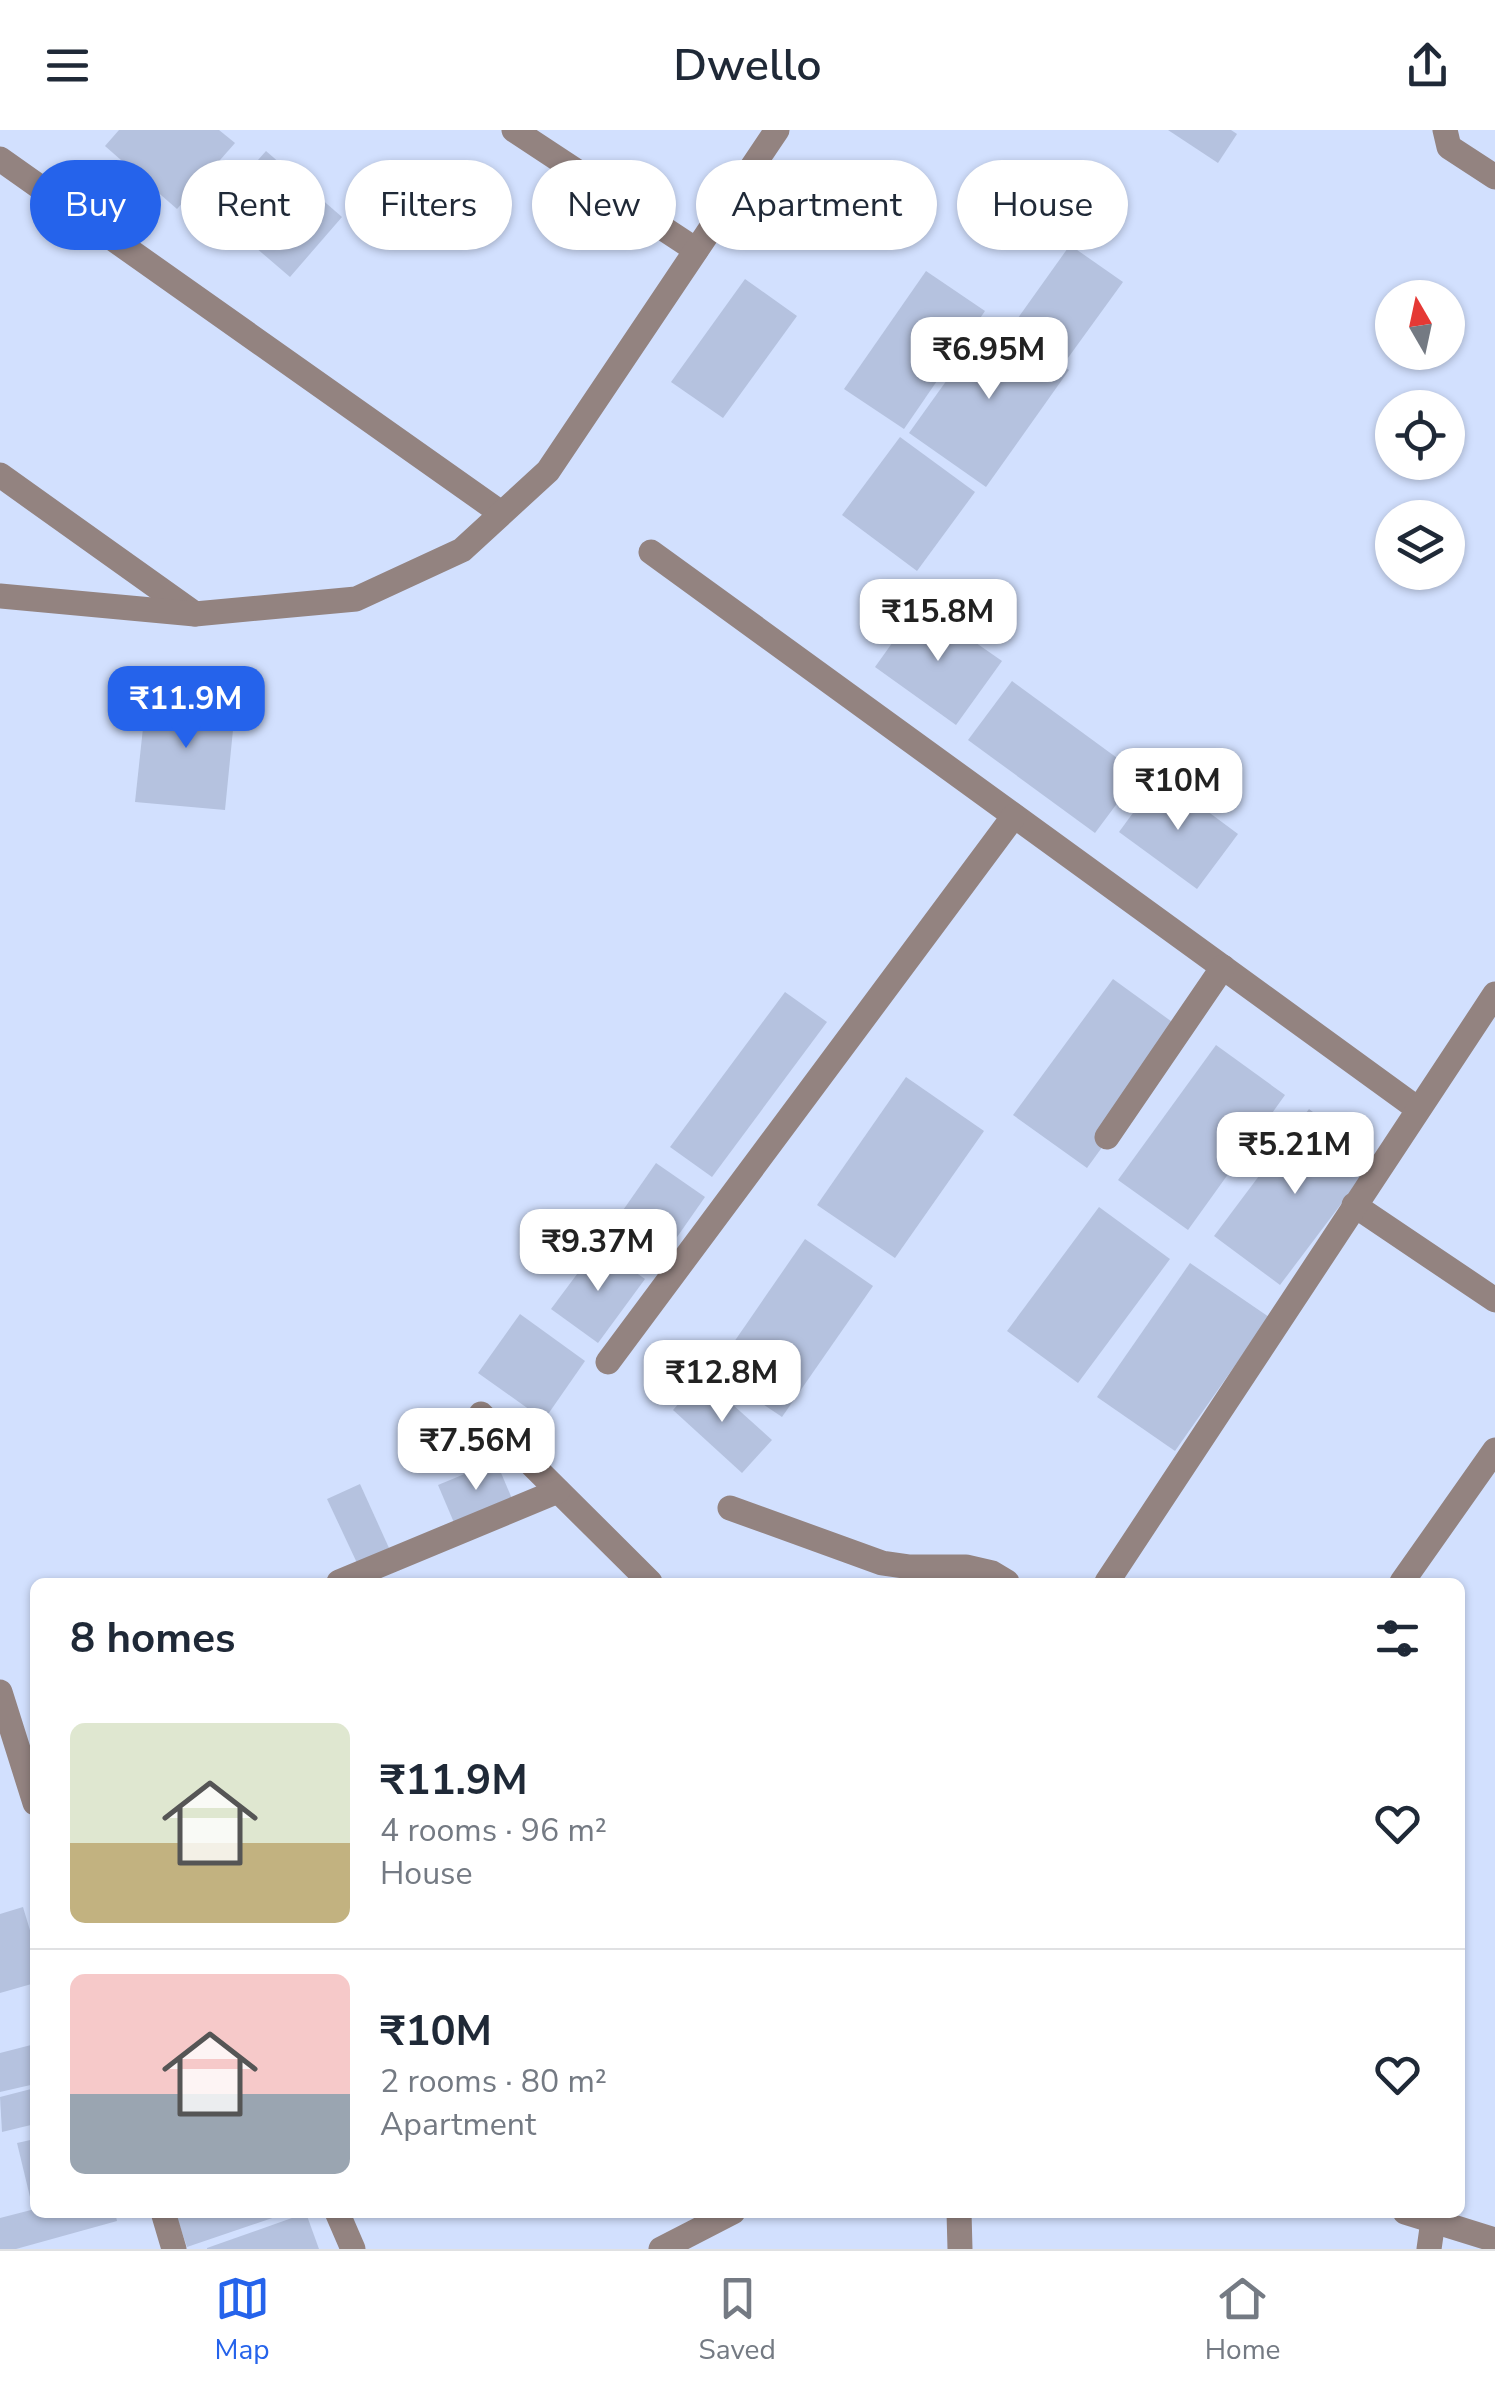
<!DOCTYPE html>
<html lang="en">
<head>
<meta charset="utf-8">
<style>
  body { margin:0; font-family:"Nunito Sans",sans-serif; background:#f2f2f3; color:#1f2937; height:100vh; display:flex; flex-direction:column; font-size:38px; white-space:nowrap }
  * { box-sizing:border-box; margin:0 }
  p { font-size:32px; color:#747a83 }
  .icon { flex:none; width:55px; height:55px; fill:none; stroke:currentColor; stroke-width:2; stroke-linecap:round; stroke-linejoin:round }
  .map { position:relative; flex:1; overflow:hidden }
  .drawer { position:absolute; left:30px; top:1448px; width:1435px; height:640px; display:flex; flex-direction:column; background:#fff; border-radius:15px; box-shadow:0 2px 8px #0004 }
  .drawer>* { flex:none }
  .guide { position:absolute; left:30px; top:30px; width:1435px; height:90px; display:flex; gap:20px }
  .needle { width:65px; rotate:351deg }
  .controls { position:absolute; left:1375px; top:150px; display:grid; gap:20px }
  .controls a { display:grid; place-items:center; width:90px; height:90px; border-radius:50%; background:#fff; box-shadow:0 2px 8px #0004; font-size:50px }
  .price { position:absolute; translate:-50% -85px; padding:0 22px; border-radius:20px; background:#fff; color:#222; font-size:32px; line-height:65px; filter:drop-shadow(0 2px 5px #0008) }
  .price::after { content:''; position:absolute; left:50%; top:60px; width:30px; height:22px; margin-left:-15px; background:inherit; clip-path:polygon(0 0,100% 0,50% 100%) }
  .price.current { background:#2563eb; color:#fff }
  ul { padding:0; list-style:none }
  li { display:flex; align-items:center; gap:30px; height:250px; padding:0 40px }
  li+li { border-top:2px solid #e0e1e3 }
  li span { display:grid; place-items:center; flex:none; width:280px; height:200px; border-radius:15px; color:#555 }
  li>.icon { margin-inline-start:auto }
  span .icon { width:120px; height:120px; fill:#fffc; stroke-width:1 }
  li b { font-size:42px }
  h2 { display:flex; justify-content:space-between; align-items:center; height:120px; padding:0 40px; font-size:42px }
  .tag { padding:0 35px; border-radius:45px; background:#fff; box-shadow:0 2px 8px #0004; font-size:35px; line-height:90px }
  .tag.current { background:#2563eb; color:#fff }
  header { display:flex; justify-content:space-between; align-items:center; height:130px; padding:0 40px; background:#fff; font-size:45px; font-weight:600 }
  .dock { display:flex; justify-content:space-around; align-items:center; height:140px; border-top:2px solid #e0e1e3; background:#fff; font-size:28px; color:#747a83 }
  .dock a { display:grid; justify-items:center; gap:5px }
  .dock .current { color:#2563eb }
  .map>svg:first-child { display:block }
</style>
</head>
<body>
<header><svg class="icon" aria-label="menu" viewBox="0 0 24 24"><path d="M4 6h16M4 12h16M4 18h16"/></svg>Dwello<svg class="icon" aria-label="share" viewBox="0 0 24 24"><path d="M12 15V3M7 8l5-5 5 5M5 13v7h14v-7"/></svg></header>
<div class="map">
<svg width="1495" height="2119" viewBox="0 0 1495 2119">
  <rect width="100%" height="100%" fill="#d2e0fe"/>
  <g fill="#b5c2df">
    <polygon points="119,0 219,0 235,13 177,79 105,16"/>
    <polygon points="1168,0 1231,0 1237,4 1218,33"/>
    <polygon points="266,21 342,87 290,147 213,81"/>
    <polygon points="1070,115 1123,152 1065,232 1013,195"/>
    <polygon points="926,141 985,181 904,299 844,259"/>
    <polygon points="745,149 797,186 723,288 671,252"/>
    <polygon points="992,187 1069,240 986,357 909,303"/>
    <polygon points="900,307 975,362 917,441 842,385"/>
    <polygon points="920,474 1002,531 956,595 875,537"/>
    <polygon points="1012,551 1139,644 1095,703 968,610"/>
    <polygon points="147,561 236,570 225,680 135,672"/>
    <polygon points="1160,646 1238,704 1197,759 1119,702"/>
    <polygon points="1113,849 1186,902 1087,1038 1013,985"/>
    <polygon points="785,862 827,892 712,1047 670,1017"/>
    <polygon points="1216,915 1285,965 1188,1100 1118,1050"/>
    <polygon points="906,947 984,1001 895,1128 817,1075"/>
    <polygon points="1309,979 1375,1029 1280,1155 1214,1106"/>
    <polygon points="656,1033 705,1067 661,1130 612,1096"/>
    <polygon points="1099,1077 1170,1129 1078,1253 1007,1201"/>
    <polygon points="805,1109 873,1156 782,1287 714,1241"/>
    <polygon points="598,1116 645,1149 598,1213 551,1179"/>
    <polygon points="1190,1133 1269,1187 1175,1321 1097,1267"/>
    <polygon points="520,1184 585,1231 544,1290 478,1243"/>
    <polygon points="702,1247 772,1310 742,1343 673,1280"/>
    <polygon points="496,1331 513,1371 455,1395 438,1355"/>
    <polygon points="360,1354 389,1418 357,1433 327,1369"/>
    <polygon points="23,1777 35,1817 35,1853 0,1863 0,1784"/>
    <polygon points="35,1914 35,1954 0,1962 0,1923"/>
    <polygon points="35,1958 35,1994 2,2002 0,1967"/>
    <polygon points="35,2009 35,2066 30,2067 17,2013"/>
    <polygon points="35,2079 35,2082 115,2082 117,2091 16,2119 0,2119 0,2088"/>
    <polygon points="175,2082 287,2082 287,2083 187,2117"/>
    <polygon points="306,2083 319,2119 207,2119 207,2118"/>
  </g>
  <g fill="none" stroke-linecap="round" stroke-linejoin="round">
    <g stroke="#938380" stroke-width="25">
      <polyline points="514,0 696,120"/>
      <polyline points="1445,0 1449,17 1495,47"/>
      <polyline points="0,29 501,383"/>
      <polyline points="0,345 195,484"/>
      <polyline points="651,422 1418,979"/>
      <polyline points="0,466 195,484 356,469 462,420 548,341 777,0"/>
      <polyline points="1107,1007 1223,837"/>
      <polyline points="1354,1075 1495,1170"/>
      <polyline points="608,1232 1014,686"/>
      <polyline points="481,1284 650,1452"/>
      <polyline points="730,1378 882,1433 910,1437 966,1437 992,1443 1007,1452"/>
      <polyline points="339,1452 558,1361"/>
      <polyline points="1107,1452 1495,864"/>
      <polyline points="1402,1452 1495,1320"/>
      <polyline points="0,1562 35,1673"/>
      <polyline points="163,2082 174,2119"/>
      <polyline points="337,2082 353,2119"/>
      <polyline points="959,2082 960,2119"/>
      <polyline points="1405,2082 1495,2110"/>
      <polyline points="661,2119 733,2082"/>
      <polyline points="1429,2119 1433,2091"/>
    </g>
  </g>
</svg>
<div class="controls">
<a><svg class="needle" viewBox="-14 -14 28 28"><path d="M0-13l5 13h-10z" fill="#e53935"/><path d="M0 13l5-13h-10z" fill="#747a83"/></svg></a>
<a><svg class="icon" aria-label="locate" viewBox="0 0 24 24"><circle cx="12" cy="12" r="6"/><path d="M12 2v4M12 18v4M2 12h4M18 12h4"/></svg></a>
<a><svg class="icon" aria-label="layers" viewBox="0 0 24 24"><path d="M12 4l9 5-9 5-9-5zM3 14l9 5 9-5"/></svg></a>
</div>
<b class="price" style="left:989px;top:272px">₹6.95M</b>
<b class="price" style="left:938px;top:534px">₹15.8M</b>
<b class="price current" style="left:186px;top:621px">₹11.9M</b>
<b class="price" style="left:1178px;top:703px">₹10M</b>
<b class="price" style="left:1295px;top:1067px">₹5.21M</b>
<b class="price" style="left:598px;top:1164px">₹9.37M</b>
<b class="price" style="left:722px;top:1295px">₹12.8M</b>
<b class="price" style="left:476px;top:1363px">₹7.56M</b>
<div class="guide">
<a class="tag current">Buy</a>
<a class="tag">Rent</a>
<a class="tag">Filters</a>
<a class="tag">New</a>
<a class="tag">Apartment</a>
<a class="tag">House</a>
</div>
<section class="drawer">
<h2>8 homes<svg class="icon" aria-label="filters" viewBox="0 0 24 24"><path d="M4 7h16M4 17h16"/><circle cx="9" cy="7" r="2"/><circle cx="15" cy="17" r="2"/></svg></h2>
<ul>
<li><span style="background:linear-gradient(#dfe7d0 60%,#c2b280 0)"><svg class="icon" aria-label="home" viewBox="0 0 24 24"><path d="M3 11l9-7 9 7M6 9v11h12V9"/></svg></span><div><b>₹11.9M</b><p>4 rooms · 96 m²</p><p>House</p></div><svg class="icon" aria-label="heart" viewBox="0 0 24 24"><path d="M12 20l-8-8c-3-5 5-10 8-4 3-6 11-1 8 4z"/></svg></li>
<li><span style="background:linear-gradient(#f6c9c9 60%,#9aa5b1 0)"><svg class="icon" aria-label="home" viewBox="0 0 24 24"><path d="M3 11l9-7 9 7M6 9v11h12V9"/></svg></span><div><b>₹10M</b><p>2 rooms · 80 m²</p><p>Apartment</p></div><svg class="icon" aria-label="heart" viewBox="0 0 24 24"><path d="M12 20l-8-8c-3-5 5-10 8-4 3-6 11-1 8 4z"/></svg></li>
</ul>
</section>
</div>
<nav class="dock">
<a class="current"><svg class="icon" aria-label="map" viewBox="0 0 24 24"><path d="M3 6l6-2 6 2 6-2v14l-6 2-6-2-6 2zM9 4v14M15 6v14"/></svg>Map</a>
<a><svg class="icon" aria-label="saved" viewBox="0 0 24 24"><path d="M7 4h10v16l-5-4-5 4z"/></svg>Saved</a>
<a><svg class="icon" aria-label="home" viewBox="0 0 24 24"><path d="M3 11l9-7 9 7M6 9v11h12V9"/></svg>Home</a>
</nav>
</body>
</html>
